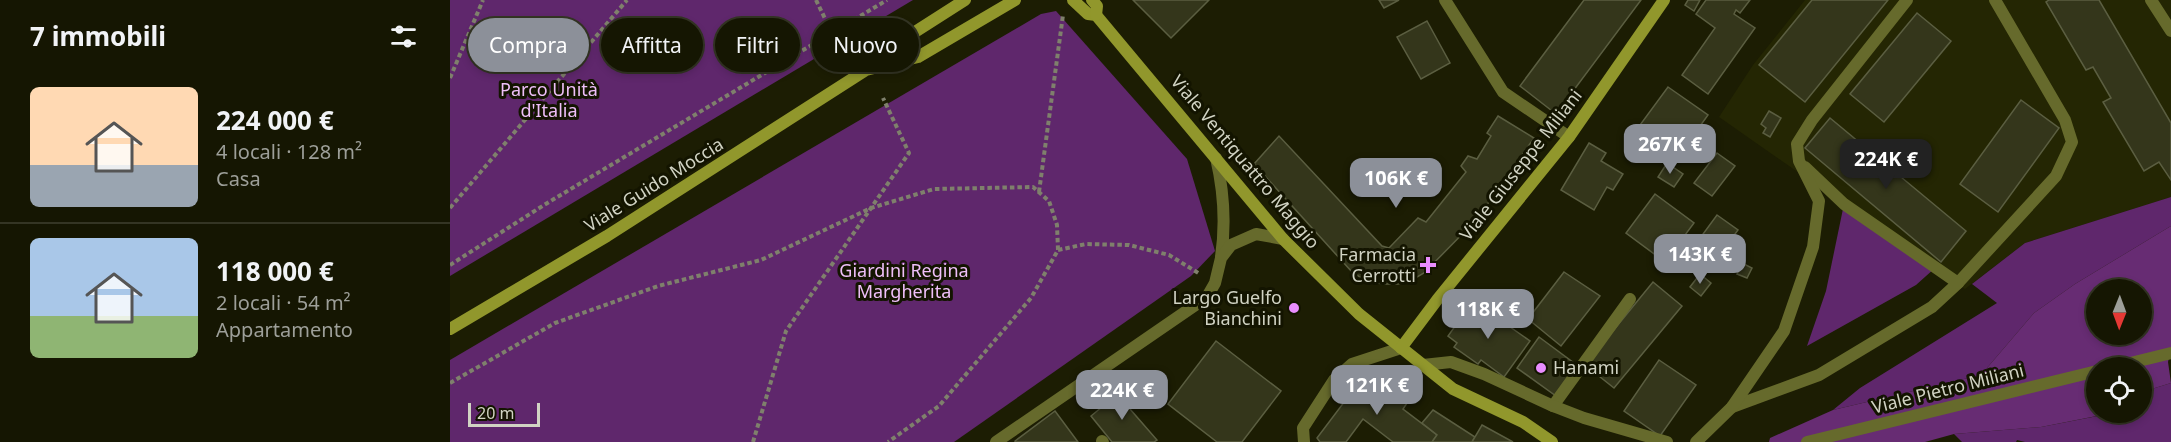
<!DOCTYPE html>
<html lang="it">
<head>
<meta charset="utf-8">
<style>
  body { margin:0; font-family:"Noto Sans",sans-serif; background:#222311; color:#f1f3f6; height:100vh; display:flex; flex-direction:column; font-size:22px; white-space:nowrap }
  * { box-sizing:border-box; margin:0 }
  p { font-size:20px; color:#9d9f99 }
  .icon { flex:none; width:33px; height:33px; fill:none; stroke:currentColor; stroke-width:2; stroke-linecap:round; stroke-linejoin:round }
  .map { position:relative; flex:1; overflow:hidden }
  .sheet { display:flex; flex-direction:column; background:#151602; width:450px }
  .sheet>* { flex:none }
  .hud { position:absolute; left:18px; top:18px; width:570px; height:54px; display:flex; gap:12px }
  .needle { width:39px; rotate:181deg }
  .controls { position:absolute; left:1636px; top:279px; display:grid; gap:12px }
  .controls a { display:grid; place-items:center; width:66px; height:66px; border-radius:50%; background:#151602; box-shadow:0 3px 9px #0003,0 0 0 2px #343524; font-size:30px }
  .scale { position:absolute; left:18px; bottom:15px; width:72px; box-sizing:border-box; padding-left:6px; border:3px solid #d1d3c3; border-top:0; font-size:16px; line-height:21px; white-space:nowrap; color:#d1d3c3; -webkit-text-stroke:4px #131400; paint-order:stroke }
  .price { position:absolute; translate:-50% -51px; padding:0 14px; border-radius:12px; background:#8c9099; color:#fff; font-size:20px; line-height:39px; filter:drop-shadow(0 2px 3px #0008) }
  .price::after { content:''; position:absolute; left:50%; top:36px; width:18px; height:14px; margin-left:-9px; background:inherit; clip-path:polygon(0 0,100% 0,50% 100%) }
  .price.selected { background:#222; color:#fff }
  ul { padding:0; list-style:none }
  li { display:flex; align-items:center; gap:18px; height:150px; padding:0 30px }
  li+li { border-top:2px solid #343524 }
  li span { display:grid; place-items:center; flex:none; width:168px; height:120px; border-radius:9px; color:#555 }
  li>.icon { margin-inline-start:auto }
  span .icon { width:72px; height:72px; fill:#fffc; stroke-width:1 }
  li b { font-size:26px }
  h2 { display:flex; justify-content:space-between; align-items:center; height:72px; padding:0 30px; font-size:26px }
  .pill { padding:0 21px; border-radius:27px; background:#151602; box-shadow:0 3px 9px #0003,0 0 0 2px #343524; font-size:21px; line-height:54px }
  .pill.selected { background:#8c9099; color:#fff }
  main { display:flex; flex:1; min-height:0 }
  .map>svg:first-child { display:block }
</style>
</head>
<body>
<main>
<section class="sheet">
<h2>7 immobili<svg class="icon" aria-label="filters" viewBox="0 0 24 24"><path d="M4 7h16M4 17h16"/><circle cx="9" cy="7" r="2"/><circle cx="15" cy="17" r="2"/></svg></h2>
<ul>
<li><span style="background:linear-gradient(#ffd9b3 65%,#9aa5b1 0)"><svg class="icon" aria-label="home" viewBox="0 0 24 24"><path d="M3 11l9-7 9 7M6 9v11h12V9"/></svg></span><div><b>224 000 €</b><p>4 locali · 128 m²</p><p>Casa</p></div></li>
<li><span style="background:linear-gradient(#a9c7e8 65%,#8fb573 0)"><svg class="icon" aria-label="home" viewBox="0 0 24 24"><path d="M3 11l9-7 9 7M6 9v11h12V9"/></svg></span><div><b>118 000 €</b><p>2 locali · 54 m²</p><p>Appartamento</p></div></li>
</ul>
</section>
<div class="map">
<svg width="1721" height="442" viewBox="0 0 1721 442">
  <rect width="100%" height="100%" fill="#1c1d03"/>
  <polygon fill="#242603" points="1355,0 1721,0 1721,197 1575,243 1515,289 1269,117 1303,65"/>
  <g fill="#5f276c">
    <polygon points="0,0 463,0 0,276"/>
    <polygon points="606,11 737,159 765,251 741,276 504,442 0,442 0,360 591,14"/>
    <polygon points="1721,197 1721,226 1625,284 1584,313 1531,375 1383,410 1410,388 1547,303 1522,284 1575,243"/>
    <polygon points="1394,204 1485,268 1466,285 1357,346 1376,291"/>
    <polygon points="1721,383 1721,442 1575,442 1567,440 1566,442 1512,442 1504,434 1591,427 1663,413 1692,412 1692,392"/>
  </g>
  <path fill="#672c73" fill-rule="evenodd" d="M1721,226v123l-3,13 3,21 -29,9v-24h-45v44l15,1 -71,14 -87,7 -29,8h-156l1,-4 63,-28 148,-35 53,-62 41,-29zM1647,290h45v44h-45z"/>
  <g fill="#34361b" stroke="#5b5e41" stroke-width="1.5">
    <polygon points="683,0 759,0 721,38"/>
    <polygon points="929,0 949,0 934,8"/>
    <polygon points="1134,0 1191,0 1106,114 1070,86"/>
    <polygon points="1238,0 1250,0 1244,11 1235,5"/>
    <polygon points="1256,0 1300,0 1290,13 1286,10 1284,14 1305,28 1258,94 1232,75 1265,28 1246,14"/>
    <polygon points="1362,0 1438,0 1355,102 1309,65"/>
    <polygon points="1599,0 1649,0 1721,123 1721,180 1709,162 1694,171 1653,102 1661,98 1643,67 1636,70 1596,2"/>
    <polygon points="1467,13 1501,41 1434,122 1400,94"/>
    <polygon points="977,21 1000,63 971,79 947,37"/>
    <polygon points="1218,87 1258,115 1230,154 1190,125"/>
    <polygon points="1571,100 1609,128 1548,212 1510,184"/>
    <polygon points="1319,111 1331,118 1320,137 1313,133 1316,128 1311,124"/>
    <polygon points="1048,116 1084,138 1027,219 974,273 962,280 948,284 933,284 916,281 902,272 804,164 829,136 932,246 939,248 968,218 976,222 1016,172 1011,166 1018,156 1027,159 1041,136 1037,133"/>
    <polygon points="1380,118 1516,231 1491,262 1355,148"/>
    <polygon points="1139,143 1156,153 1151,161 1173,174 1163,190 1157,187 1144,210 1111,190"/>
    <polygon points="1267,153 1285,166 1262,196 1244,183"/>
    <polygon points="1217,163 1233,174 1224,187 1208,177"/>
    <polygon points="1205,194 1244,223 1215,262 1176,233"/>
    <polygon points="1267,215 1288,230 1254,276 1234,260"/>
    <polygon points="1292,263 1302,268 1297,278 1287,274"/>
    <polygon points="1114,272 1150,296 1111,346 1078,319"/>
    <polygon points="1250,274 1261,283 1251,296 1240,287"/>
    <polygon points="1203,282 1232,306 1164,388 1135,365"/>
    <polygon points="1023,301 1080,341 1054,377 1031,360 1028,364 1004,347 1007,343 998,336"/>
    <polygon points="1089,337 1128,366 1106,396 1067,368"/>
    <polygon points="766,341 831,391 792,442 767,442 718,404"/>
    <polygon points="1209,360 1246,385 1210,436 1174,411"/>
    <polygon points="913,377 931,393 940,380 963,394 953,409 987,435 982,442 943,442 913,419 896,442 870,442 867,438"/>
    <polygon points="675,388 688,403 680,409 707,440 704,442 662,442 641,416"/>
    <polygon points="983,410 1025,437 1022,442 982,442 987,435 972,423"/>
    <polygon points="605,411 628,442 565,442 565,441"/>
    <polygon points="1032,425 1063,442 1022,442"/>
  </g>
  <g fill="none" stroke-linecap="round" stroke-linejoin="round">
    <g stroke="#7f806c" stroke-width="4" stroke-dasharray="4.5 3" stroke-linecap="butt">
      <polyline points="366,0 382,33"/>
      <polyline points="0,78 33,0"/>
      <polyline points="589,192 613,15"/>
      <polyline points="0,208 177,0"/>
      <polyline points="608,250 636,244 679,245 719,255 750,274"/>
      <polyline points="0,265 94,205 437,0"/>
      <polyline points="0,383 105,323 208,286 311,260 421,208 484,189 583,187 599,201 607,225 608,250 581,298 489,406 438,442"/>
      <polyline points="303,442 336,331 459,153 433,98"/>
    </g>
    <g stroke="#666a2c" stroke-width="12">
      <polyline points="995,0 1053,92 1119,137"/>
      <polyline points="1701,0 1721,31"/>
      <path d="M766,158c8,34 10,65 5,99"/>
      <polyline points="1508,283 1606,176 1622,142 1615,120 1545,0"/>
      <polyline points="973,365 1001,362 1034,374 1103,406 1180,299"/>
      <polyline points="1660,368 1721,353"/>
      <polyline points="1103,406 1134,418 1217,442"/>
      <polyline points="1282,407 1369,375 1482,307 1508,283 1394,204 1355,167"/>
      <polyline points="652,441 653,442"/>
      <polyline points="546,442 757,297 765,283 771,258 781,245 806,234 833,239"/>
      <polyline points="854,442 853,428 884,380 902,364 951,348"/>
      <polyline points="1246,442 1282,407 1334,331 1363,247 1369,201 1349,161 1347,144 1362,120 1457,0"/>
      <polyline points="1357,442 1647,371"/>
    </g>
    <g stroke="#91972c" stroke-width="12">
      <polyline points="623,0 638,14 646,15 833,239 909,314 1003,389 1073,422 1102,442"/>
      <polyline points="642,0 647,6 646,15"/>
      <polyline points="424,67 443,46 515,0"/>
      <polyline points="0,329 157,236 416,70 468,57 565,0"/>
      <polyline points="951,348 987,300 1119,137 1214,0"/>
    </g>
  </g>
  <g fill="#e98dfe" stroke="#131400" stroke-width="2">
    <path d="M975 256h6v6h6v6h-6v6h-6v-6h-6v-6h6z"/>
    <circle cx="844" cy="308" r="6"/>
    <circle cx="1091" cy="368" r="6"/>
  </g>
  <g text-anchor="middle" stroke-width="6" stroke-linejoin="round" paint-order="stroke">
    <g font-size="18" fill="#efbff9" stroke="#131400">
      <text x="99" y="96">Parco Unità<tspan x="99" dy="21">d'Italia</tspan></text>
      <text x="454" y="277">Giardini Regina<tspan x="454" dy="21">Margherita</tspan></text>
    </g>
    <g font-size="18" fill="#d1d3c3" stroke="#131400">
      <text transform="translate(795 162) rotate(50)" y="6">Viale Ventiquattro Maggio</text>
      <text transform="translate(1071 165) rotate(-52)" y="6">Viale Giuseppe Miliani</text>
      <text transform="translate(204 185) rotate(-32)" y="6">Viale Guido Moccia</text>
      <text transform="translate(1498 389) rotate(-14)" y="6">Viale Pietro Miliani</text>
    </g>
    <g font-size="18" fill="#d1d3c3" stroke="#131400" text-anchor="end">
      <text x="966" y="261">Farmacia<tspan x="966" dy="21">Cerrotti</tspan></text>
      <text x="832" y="304">Largo Guelfo<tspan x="832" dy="21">Bianchini</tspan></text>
      <text x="1103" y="374" text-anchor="start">Hanami</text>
    </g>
  </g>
</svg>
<div class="controls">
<a><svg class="needle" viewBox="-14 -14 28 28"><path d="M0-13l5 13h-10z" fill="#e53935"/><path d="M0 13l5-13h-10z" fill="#9d9f99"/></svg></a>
<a><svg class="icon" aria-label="locate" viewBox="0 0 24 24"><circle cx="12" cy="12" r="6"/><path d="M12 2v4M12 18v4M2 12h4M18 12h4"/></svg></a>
</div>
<div class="scale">20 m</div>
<b class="price" style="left:1220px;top:175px">267K €</b>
<b class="price selected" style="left:1436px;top:190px">224K €</b>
<b class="price" style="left:946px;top:209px">106K €</b>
<b class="price" style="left:1250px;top:285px">143K €</b>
<b class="price" style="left:1038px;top:340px">118K €</b>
<b class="price" style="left:927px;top:416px">121K €</b>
<b class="price" style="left:672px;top:421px">224K €</b>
<div class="hud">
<a class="pill selected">Compra</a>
<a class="pill">Affitta</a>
<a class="pill">Filtri</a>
<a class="pill">Nuovo</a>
</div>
</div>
</main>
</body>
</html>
